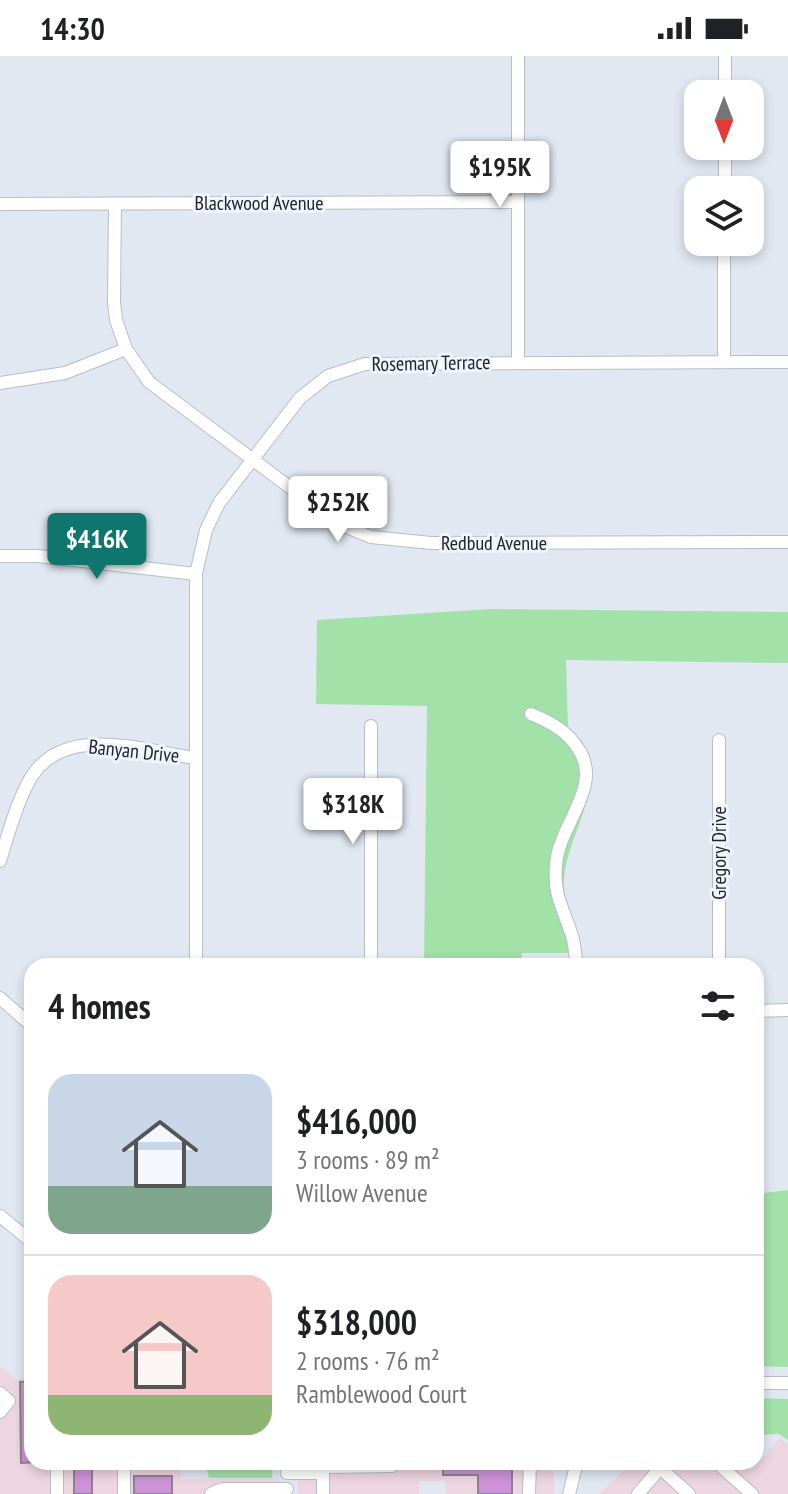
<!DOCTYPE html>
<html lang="en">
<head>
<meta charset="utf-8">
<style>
  body { margin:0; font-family:"PT Sans Narrow",sans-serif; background:#f6f6f6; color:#202124; height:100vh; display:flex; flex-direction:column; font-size:30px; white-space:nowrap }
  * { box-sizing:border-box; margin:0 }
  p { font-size:26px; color:#757577 }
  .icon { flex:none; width:44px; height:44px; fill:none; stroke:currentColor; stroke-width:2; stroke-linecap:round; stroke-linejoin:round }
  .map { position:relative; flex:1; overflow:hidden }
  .sheet { position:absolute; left:24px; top:902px; width:740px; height:512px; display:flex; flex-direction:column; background:#fff; border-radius:24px; box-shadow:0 4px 12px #0003 }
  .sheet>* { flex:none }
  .needle { width:52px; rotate:180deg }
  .fabs { position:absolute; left:684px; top:24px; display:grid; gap:16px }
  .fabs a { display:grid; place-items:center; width:80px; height:80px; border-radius:16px; background:#fff; box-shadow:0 4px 12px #0003; font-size:40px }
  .price { position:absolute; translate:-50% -68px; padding:0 18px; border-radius:8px; background:#fff; color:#222; font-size:26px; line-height:52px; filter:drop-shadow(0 2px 4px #0008) }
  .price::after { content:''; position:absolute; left:50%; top:48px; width:24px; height:18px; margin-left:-12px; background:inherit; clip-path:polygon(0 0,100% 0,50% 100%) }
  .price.selected { background:#0f766e; color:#fff }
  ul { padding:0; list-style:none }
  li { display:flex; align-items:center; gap:24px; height:200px; padding:0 24px }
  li+li { border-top:2px solid #e0e0e0 }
  li span { display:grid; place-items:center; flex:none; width:224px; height:160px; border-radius:24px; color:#555 }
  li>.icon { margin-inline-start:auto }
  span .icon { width:96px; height:96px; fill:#fffc; stroke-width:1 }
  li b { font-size:34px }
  h2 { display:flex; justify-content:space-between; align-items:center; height:96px; padding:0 24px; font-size:34px }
  .status { display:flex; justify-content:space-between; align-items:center; height:56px; padding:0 40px; background:#fff; direction:ltr }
  .status svg { height:22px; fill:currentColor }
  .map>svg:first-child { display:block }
</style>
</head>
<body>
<div class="status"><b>14:30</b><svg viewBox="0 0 49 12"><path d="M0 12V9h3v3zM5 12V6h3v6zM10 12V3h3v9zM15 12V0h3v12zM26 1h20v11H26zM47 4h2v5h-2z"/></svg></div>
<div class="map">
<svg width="788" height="1438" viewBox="0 0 788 1438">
  <rect width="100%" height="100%" fill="#e1e8f2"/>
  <g fill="#edd6e1">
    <polygon points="0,1310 16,1323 32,1322 32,1406 181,1406 181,1423 281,1423 280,1438 0,1438"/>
    <polygon points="780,1382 788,1388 788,1438 599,1438 631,1406 742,1406 752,1414"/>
    <polygon points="298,1406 554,1406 554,1438 446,1438 445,1425 420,1425 419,1438 298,1438"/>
  </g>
  <g fill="#a2e1a8">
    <path d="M491,553l297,3v51l-222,-3 2,69c6,7 16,14 20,23 15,40 -23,88 -24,130 0,23 6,27 13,47 3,7 3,16 5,24h-60l-1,13h-97l3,-260 -111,-2 1,-84z"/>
    <polygon points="788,1134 788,1311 756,1310 756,1138"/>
    <polygon points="756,1342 788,1343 788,1384 779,1378 756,1379"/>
    <polygon points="205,1406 273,1406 272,1422 209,1422"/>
  </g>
  <g fill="#cd93d8" stroke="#8b838c" stroke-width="2">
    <polygon points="32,1325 32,1406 40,1406 21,1407 20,1326"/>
    <rect x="74" y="1406" width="18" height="32"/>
    <polygon points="443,1406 512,1406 512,1438 478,1438 478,1419 443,1419"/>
    <rect x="134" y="1420" width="38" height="18"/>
  </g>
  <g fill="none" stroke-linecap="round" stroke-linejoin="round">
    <defs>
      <g id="minor">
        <polyline points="518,0 518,306"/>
        <polyline points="725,38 725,0"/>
        <polyline points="725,134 725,90"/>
        <polyline points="0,148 518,146"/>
        <polyline points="115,148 114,246 116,264 126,293 149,326 339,468 371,481 431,487 788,486"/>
        <polyline points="724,306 724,186"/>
        <polyline points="0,327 65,317 126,293"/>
        <polyline points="0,500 38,500 196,518"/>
        <path d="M531,658c19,8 37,17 48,36 24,37 -21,76 -23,115 -3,31 8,44 16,71 3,9 3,20 5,30"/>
        <polyline points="371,670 371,910"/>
        <path d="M0,805c8,-26 15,-53 27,-76 30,-64 113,-35 168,-27"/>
        <polyline points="196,910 196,518 206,474 219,447 300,342 328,320 365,308 788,306"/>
        <polyline points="719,910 719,684"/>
        <polyline points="0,942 32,970"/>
        <polyline points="756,955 788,954"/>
        <polyline points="0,1160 32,1186"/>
        <polyline points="756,1327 788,1327"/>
        <polyline points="0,1337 9,1345 0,1356"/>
        <polyline points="661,1406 660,1412 689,1438"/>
        <polyline points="716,1406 752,1438"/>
        <polyline points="323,1409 323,1438"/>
        <polyline points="323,1411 392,1410 392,1406"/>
        <polyline points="287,1417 323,1417"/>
        <polyline points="57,1438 57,1406"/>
        <polyline points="124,1438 124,1406"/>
        <polyline points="211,1438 222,1433 287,1433"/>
        <polyline points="529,1438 530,1406"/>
        <polyline points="569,1438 577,1406"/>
        <polyline points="638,1438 660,1412"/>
      </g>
    </defs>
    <use href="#minor" stroke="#b7bec8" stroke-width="14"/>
    <use href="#minor" stroke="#fff" stroke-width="12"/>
  </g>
  <g text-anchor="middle" stroke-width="6" stroke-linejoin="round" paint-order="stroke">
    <g font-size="20" fill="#232529" stroke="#eff5fe">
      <text x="259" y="154">Blackwood Avenue</text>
      <text transform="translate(431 307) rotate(-1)" y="7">Rosemary Terrace</text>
      <text x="494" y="494">Redbud Avenue</text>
      <text transform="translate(134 695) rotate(6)" y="7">Banyan Drive</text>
      <text transform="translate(719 797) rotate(-90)" y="7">Gregory Drive</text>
    </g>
  </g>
</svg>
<div class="fabs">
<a><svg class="needle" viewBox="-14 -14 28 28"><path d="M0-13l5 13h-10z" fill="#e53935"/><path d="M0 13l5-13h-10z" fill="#757577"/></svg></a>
<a><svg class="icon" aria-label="layers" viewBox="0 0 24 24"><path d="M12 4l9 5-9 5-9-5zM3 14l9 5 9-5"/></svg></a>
</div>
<b class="price" style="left:500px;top:153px">$195K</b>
<b class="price" style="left:338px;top:488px">$252K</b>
<b class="price selected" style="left:97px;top:525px">$416K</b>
<b class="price" style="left:353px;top:790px">$318K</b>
<section class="sheet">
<h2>4 homes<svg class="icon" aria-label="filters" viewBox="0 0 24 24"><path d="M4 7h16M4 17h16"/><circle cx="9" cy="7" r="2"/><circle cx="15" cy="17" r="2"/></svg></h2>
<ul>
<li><span style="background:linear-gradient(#c9d6e8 70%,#7fa58c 0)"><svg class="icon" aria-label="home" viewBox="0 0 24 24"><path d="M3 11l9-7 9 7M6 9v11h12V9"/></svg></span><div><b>$416,000</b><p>3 rooms · 89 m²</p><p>Willow Avenue</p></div></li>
<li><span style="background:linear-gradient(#f6c9c9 75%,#8fb573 0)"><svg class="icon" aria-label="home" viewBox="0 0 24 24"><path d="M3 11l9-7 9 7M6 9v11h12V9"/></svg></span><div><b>$318,000</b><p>2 rooms · 76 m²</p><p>Ramblewood Court</p></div></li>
</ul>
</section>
</div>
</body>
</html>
